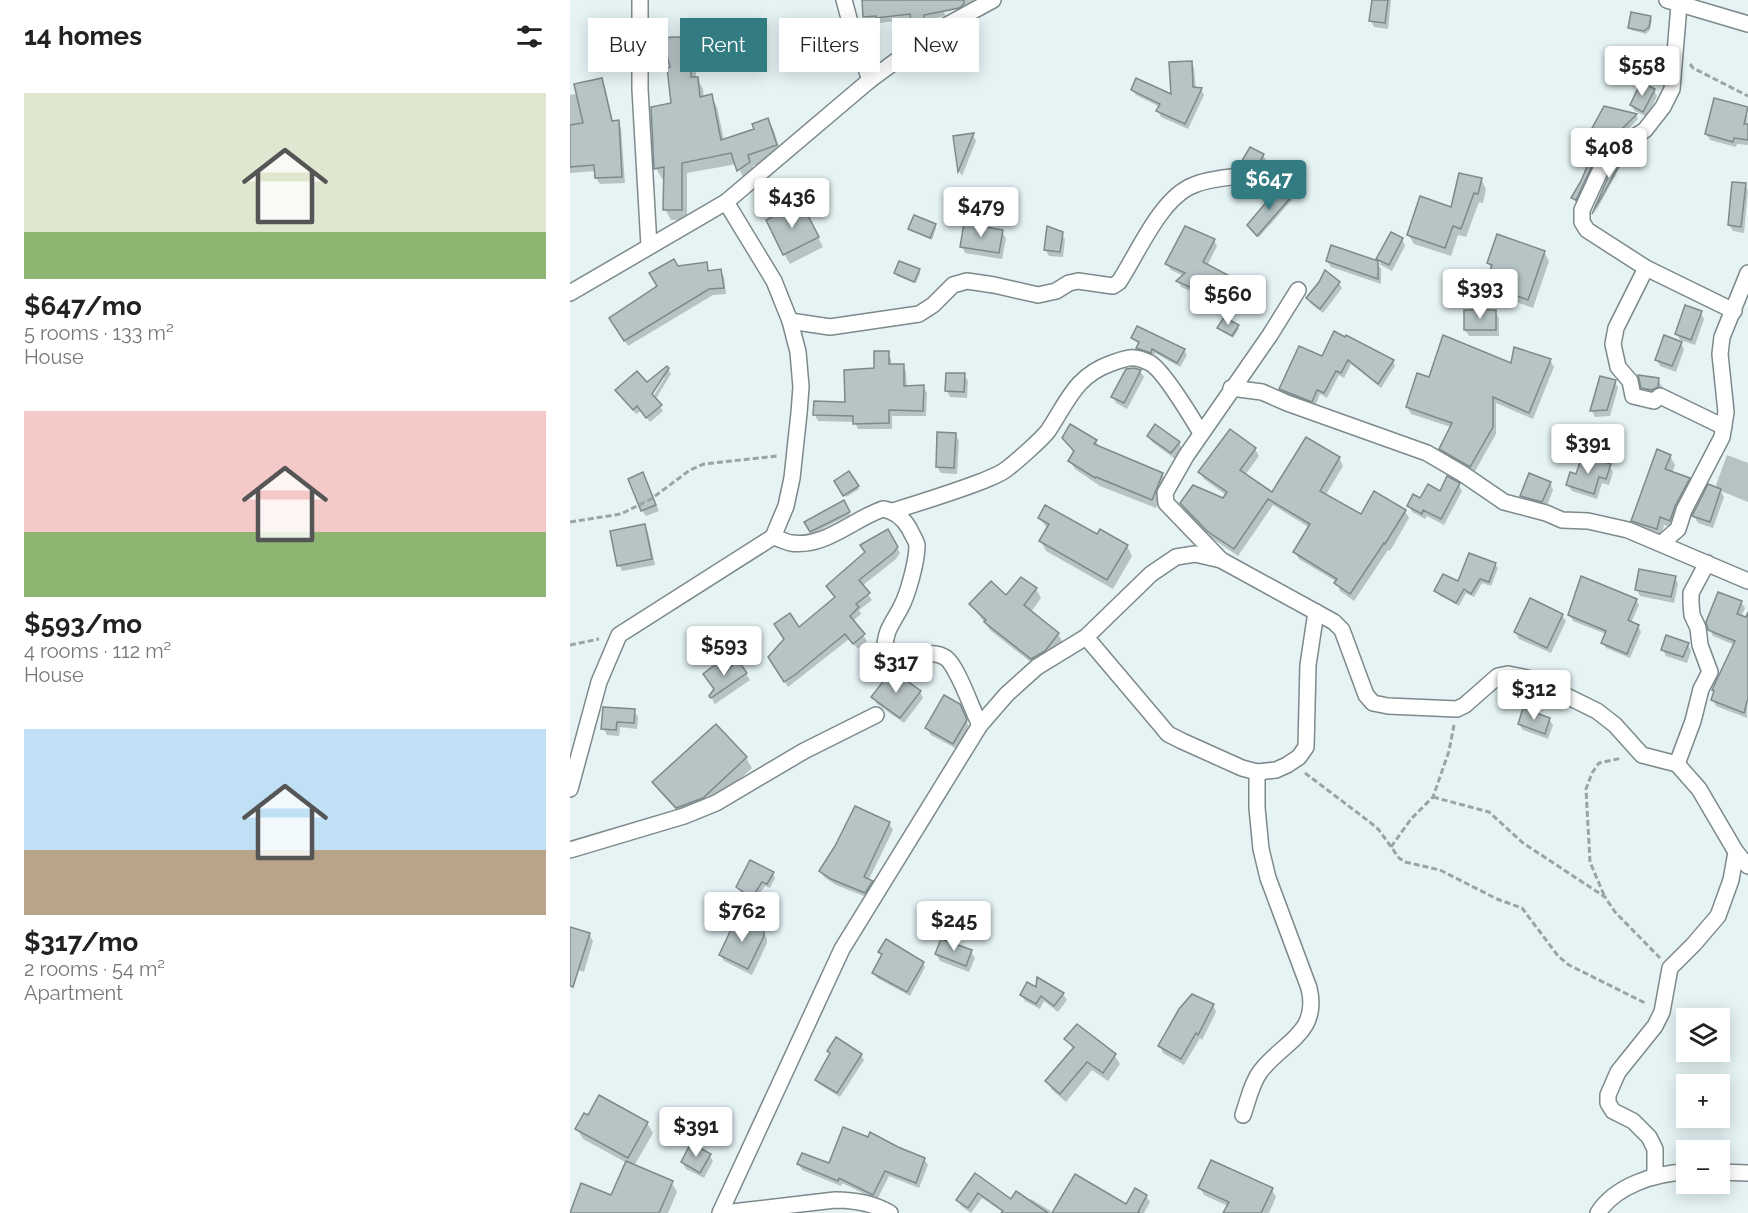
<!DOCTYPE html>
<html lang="en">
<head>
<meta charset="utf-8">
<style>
  body { margin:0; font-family:Raleway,sans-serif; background:#f2f2f2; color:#222; height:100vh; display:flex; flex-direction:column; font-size:22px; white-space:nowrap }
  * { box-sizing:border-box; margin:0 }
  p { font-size:20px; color:#767676 }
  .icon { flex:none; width:33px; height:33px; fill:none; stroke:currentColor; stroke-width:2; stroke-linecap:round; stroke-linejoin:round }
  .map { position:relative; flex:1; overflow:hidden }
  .side { display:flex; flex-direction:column; background:#fff; width:570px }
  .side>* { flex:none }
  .banner { position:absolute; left:18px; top:18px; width:570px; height:54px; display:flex; gap:12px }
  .fabs { position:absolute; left:1106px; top:1008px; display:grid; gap:12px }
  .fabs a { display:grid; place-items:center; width:54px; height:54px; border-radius:0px; background:#fff; box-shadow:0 3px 15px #0003; font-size:30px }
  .price { position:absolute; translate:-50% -51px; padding:0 14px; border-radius:6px; background:#fff; color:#222; font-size:20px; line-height:39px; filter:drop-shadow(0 2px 3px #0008) }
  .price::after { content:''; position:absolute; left:50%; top:36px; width:18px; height:14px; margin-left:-9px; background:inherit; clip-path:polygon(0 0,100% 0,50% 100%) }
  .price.on { background:#327b80; color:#fff }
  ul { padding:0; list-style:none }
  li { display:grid; align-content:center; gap:12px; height:318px; padding:0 24px }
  li span { display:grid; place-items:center; height:186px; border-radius:0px; color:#555 }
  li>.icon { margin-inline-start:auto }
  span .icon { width:108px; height:108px; fill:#fffc; stroke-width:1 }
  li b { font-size:26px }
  h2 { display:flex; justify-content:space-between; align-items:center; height:72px; padding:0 24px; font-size:26px }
  .tag { padding:0 21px; border-radius:0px; background:#fff; box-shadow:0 3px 15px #0003; font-size:21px; line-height:54px }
  .tag.on { background:#327b80; color:#fff }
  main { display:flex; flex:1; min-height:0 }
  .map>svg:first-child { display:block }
</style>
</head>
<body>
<main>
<section class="side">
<h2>14 homes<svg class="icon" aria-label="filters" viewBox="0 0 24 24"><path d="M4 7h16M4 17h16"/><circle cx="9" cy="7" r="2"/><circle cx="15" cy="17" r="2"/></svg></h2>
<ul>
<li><span style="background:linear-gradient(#dfe7d0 75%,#8fb573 0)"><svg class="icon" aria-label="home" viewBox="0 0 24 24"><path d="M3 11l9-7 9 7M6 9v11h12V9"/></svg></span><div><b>$647/mo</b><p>5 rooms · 133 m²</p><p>House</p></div></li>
<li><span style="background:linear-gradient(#f6c9c9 65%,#8fb573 0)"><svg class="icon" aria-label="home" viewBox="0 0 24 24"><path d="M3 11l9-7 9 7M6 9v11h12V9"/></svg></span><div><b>$593/mo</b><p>4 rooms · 112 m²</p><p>House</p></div></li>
<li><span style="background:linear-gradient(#bfe0f5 65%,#b9a48a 0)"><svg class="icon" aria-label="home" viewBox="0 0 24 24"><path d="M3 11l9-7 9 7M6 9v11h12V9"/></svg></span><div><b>$317/mo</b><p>2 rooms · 54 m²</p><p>Apartment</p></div></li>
</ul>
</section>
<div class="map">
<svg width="1178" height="1213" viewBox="0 0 1178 1213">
  <rect width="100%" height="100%" fill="#e5f3f4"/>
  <g fill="#0003" fill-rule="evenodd">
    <polygon points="293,0 404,0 405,5 374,12 375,16 356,20 357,31 346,32 342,19 310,23 309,21 298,22 295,17"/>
    <polygon points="803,0 821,0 818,29 804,27 801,21"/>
    <polygon points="1080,18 1082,20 1080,30 1076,34 1061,30 1060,28"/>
    <polygon points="243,31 254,66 224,67 221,62"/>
    <polygon points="121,39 127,49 126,77 133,89 134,98 141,96 147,107 154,140 186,130 198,120 204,131 212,156 183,166 185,174 175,181 167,164 117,173 117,220 101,220 95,209 95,178 92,179 86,168 102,104 101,69"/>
    <polygon points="621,62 624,68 626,89 631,89 634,95 618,129 591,117 588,111 590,107 566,95 562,89 603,97"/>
    <polygon points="31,79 35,86 43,122 48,122 51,128 55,183 30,184 26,178 26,171 0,173 0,95 8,94"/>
    <polygon points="1084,90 1087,96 1077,117 1065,111 1061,105"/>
    <polygon points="1177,108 1178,145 1167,144 1166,147 1140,140 1136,134"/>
    <polygon points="1066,115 1068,119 1030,158 1008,204 1006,203 1003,198 1013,182 1031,136 1025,134 1022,130"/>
    <polygon points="403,135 406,141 392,176 389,171 385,138"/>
    <polygon points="693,155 697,162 687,179 675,173 671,166"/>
    <polygon points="1050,163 1051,165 1024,215 1044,167"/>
    <polygon points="911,179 916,189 913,203 909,202 896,237 888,235 881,256 844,244 838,234 882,209"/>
    <polygon points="1175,184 1178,190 1174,233 1163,231 1159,225"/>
    <polygon points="721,197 722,200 689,237 678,226"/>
    <polygon points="236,214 253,247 220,264 214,254"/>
    <polygon points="365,225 366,228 362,240 342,231 340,229"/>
    <polygon points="432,232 436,238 432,259 395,253 392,246"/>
    <polygon points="492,233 495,240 493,257 479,256 475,249"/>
    <polygon points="832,239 835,246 822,271 807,263 811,269 811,284 761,267 757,261 762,247 811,264 808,259"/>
    <polygon points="644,240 647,246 637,266 670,283 674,289 667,300 630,281 625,293 611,287 608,281 614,276 601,270 597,264"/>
    <polygon points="974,252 979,261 963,308 922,293 917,284 922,269 918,263"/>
    <polygon points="136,264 140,272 150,271 154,277 156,294 143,295 58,346 41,318 89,286 108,267"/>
    <polygon points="349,270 350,273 346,283 327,276 326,273"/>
    <polygon points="769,283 772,288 753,313 741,304 738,299"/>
    <polygon points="925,311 929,318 929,336 899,336 895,330"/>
    <polygon points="1131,313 1134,319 1125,345 1110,340 1107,334"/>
    <polygon points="667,326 669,329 663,338 649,328"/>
    <polygon points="563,338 598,341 614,350 617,355 610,367 585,353 583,357 571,353 568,348 570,345"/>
    <polygon points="1111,343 1114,349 1106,372 1090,366 1087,360"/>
    <polygon points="318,353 321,359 321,366 333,366 336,372 337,387 353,387 357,393 356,416 322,416 322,429 288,429 285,422 248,421 245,415 277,404"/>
    <polygon points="753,358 823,361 825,366 811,388 781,364 774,378 769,375 757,398 750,394 745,406 713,394 710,389"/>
    <polygon points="980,360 984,367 963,419 926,403 926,434 904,473 874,455 870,448 881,427 841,414 837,407 942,365"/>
    <path d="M98,368l3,6 -16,26 8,11 -13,11 -9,-11 -5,3 -16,-19 27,-10zM91,377h4l-15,25 -3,-2z"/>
    <polygon points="570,371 574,377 557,409 546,403 543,397"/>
    <polygon points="394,375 398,381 397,398 380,397 377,391"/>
    <polygon points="1031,378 1045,382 1048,388 1040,416 1025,417 1022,411"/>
    <polygon points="1088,380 1092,386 1091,393 1077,394 1073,387"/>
    <polygon points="385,434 389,441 387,474 371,473 367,467"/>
    <polygon points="578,436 609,443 612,449 605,459 582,442"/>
    <polygon points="493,438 526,441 530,448 592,474 597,483 586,508 530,486 505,469 500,461 505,454"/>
    <polygon points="685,449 689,456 675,475 702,495 769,458 773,466 755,496 791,516 835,511 839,518 820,551 818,550 784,601 770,591 767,582 729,559 725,552 740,528 703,505 668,556 643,539 616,511 611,503 654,500 656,495 634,479 630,472"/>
    <polygon points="1157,455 1178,463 1178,502 1151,491 1154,497 1143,528 1128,523 1124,516 1149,490 1146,485"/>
    <polygon points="1100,456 1105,465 1102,473 1119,479 1124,487 1105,529 1094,525 1091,537 1067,529 1063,521"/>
    <polygon points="1040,466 1043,472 1039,485 1032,483 1027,499 1002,491 998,485 1007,476"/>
    <polygon points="279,473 289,489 276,497 266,481"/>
    <polygon points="73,474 89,511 76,516 72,510"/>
    <polygon points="980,483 983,490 976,508 955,502 952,496"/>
    <polygon points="889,485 892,491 874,525 857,516 855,519 842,512 839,506"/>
    <polygon points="273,502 280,515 242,534 236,523"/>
    <polygon points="469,518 557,546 562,556 543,589 476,551 471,541 478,529"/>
    <polygon points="74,526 78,532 85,565 52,571 49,565"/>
    <polygon points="317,531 330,553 326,559 292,586 302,600 289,610 291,614 283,621 297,641 288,649 279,639 218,687 200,658 229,629 266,598 257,586 297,553"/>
    <polygon points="925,564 928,568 921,586 912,583 904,597 896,593 889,606 869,595 866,590 889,583"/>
    <polygon points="1105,577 1108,584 1104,603 1070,596 1067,590"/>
    <polygon points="466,589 471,598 461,612 488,634 493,643 467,667 421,631 401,605"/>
    <polygon points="1066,600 1069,605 1061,623 1068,626 1071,632 1060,658 1036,648 1033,643 1036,634 1003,621 1000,615"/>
    <polygon points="1171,602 1175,608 1171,617 1178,620 1177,718 1146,706 1143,700 1165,645 1143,636 1140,630"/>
    <polygon points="992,615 996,621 981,653 949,639 945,632"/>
    <polygon points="1118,645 1121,651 1117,663 1096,656 1093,649"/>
    <polygon points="176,674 180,680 145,704 144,703 141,696 154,678"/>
    <polygon points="350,692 353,698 334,723 307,704 303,697"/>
    <polygon points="64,711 68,717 67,729 50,727 49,736 37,735 33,728"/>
    <polygon points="393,712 399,727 387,749 361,735 357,728"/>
    <polygon points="979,719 983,725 978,739 953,730 949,724"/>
    <polygon points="146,726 176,758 182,768 139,807 113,817 90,792 84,783"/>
    <polygon points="319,823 323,830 298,881 305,888 299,898 266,885 254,877 251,871"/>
    <polygon points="203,873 205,878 200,888 195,886 185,901 171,892 168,887"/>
    <polygon points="0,928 19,934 23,941 14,972 2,968 0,974"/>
    <polygon points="193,932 197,938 197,943 182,975 154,961 150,955"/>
    <polygon points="310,952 353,963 355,967 340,996 307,978 304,973 312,956"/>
    <polygon points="401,952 405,958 399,972 370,961 366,954"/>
    <polygon points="468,980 493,994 497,1000 488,1012 474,1001 470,1009 455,1001 452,995 467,989"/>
    <polygon points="643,1005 646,1012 632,1040 630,1038 614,1065 593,1053 590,1046"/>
    <polygon points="507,1026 545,1056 550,1064 538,1081 522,1070 496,1102 482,1090 477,1081 504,1050 496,1039"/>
    <polygon points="291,1055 294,1060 270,1097 249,1084 246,1080"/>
    <polygon points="77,1123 83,1133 64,1166 102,1183 107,1192 98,1213 4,1213 42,1197 57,1163 13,1139 7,1129"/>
    <polygon points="139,1155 143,1161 134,1178 116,1169 112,1162"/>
    <polygon points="354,1159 358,1165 349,1188 319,1176 307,1200 272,1183 271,1186 232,1170 229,1164 259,1165"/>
    <polygon points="405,1175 441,1201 459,1202 461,1199 484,1213 557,1207 566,1190 576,1196 580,1202 574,1213 434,1213 412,1198 401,1213 391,1206 388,1200"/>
    <polygon points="630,1188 702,1190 706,1197 699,1213 654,1213 658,1206 634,1195"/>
  </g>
  <g fill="#b7c4c5" stroke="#7d898a" stroke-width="1.5">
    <polygon points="292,0 394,0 394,4 389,8 354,15 355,26 342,28 340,14 306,18 306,16 293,17"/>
    <polygon points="802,0 818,0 815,23 799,21"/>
    <polygon points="1061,12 1081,16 1079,27 1074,31 1058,28"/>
    <polygon points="244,29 252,61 220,63 217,31"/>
    <polygon points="101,37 122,37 121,77 128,77 130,97 142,94 151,140 184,129 182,124 198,118 207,145 178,155 180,162 167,171 161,153 112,163 112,210 93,210 94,167 84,169 81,107 101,103 97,68 100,67 93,39"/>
    <polygon points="622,61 623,87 632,88 615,124 586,111 590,104 561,90 566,78 601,94 599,62"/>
    <polygon points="32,78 42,121 49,120 52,177 25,178 24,165 0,167 0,125 13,123 4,84"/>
    <polygon points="1071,82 1085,89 1073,112 1060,105"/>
    <polygon points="1144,98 1178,107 1174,124 1178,124 1178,140 1164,138 1163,142 1135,134"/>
    <polygon points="1034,106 1067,114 1028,153 1006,200 1001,198 1011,181 1031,133 1021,130"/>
    <polygon points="404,133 388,172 383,136"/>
    <polygon points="680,147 694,154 684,174 669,166"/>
    <polygon points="1048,160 1051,162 1022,214 1043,166"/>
    <polygon points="889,173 912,178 908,194 904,193 891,229 883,226 875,248 837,235 850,196 881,207"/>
    <polygon points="1162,182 1176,183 1171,227 1158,225"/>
    <polygon points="710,186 722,196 687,236 677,225"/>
    <polygon points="231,202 249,237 213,255 196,220"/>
    <polygon points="344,215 366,224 360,238 338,229"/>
    <polygon points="394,223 433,230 429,253 390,247"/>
    <polygon points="477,226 493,232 490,252 474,250"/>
    <polygon points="615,226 645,239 633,262 671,282 664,295 627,276 622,288 606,281 615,273 595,264"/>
    <polygon points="821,232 833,238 819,265 806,259"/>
    <polygon points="927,234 975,251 958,300 915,284 922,265 917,263"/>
    <polygon points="761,245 808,261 808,279 756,261"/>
    <polygon points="104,259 108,266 137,262 138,271 151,269 154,288 139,289 54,341 39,318 87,286 79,273"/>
    <polygon points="329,261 350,269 344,282 324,273"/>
    <polygon points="755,270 770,282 750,309 736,298 749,282"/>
    <polygon points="1115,305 1132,311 1121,340 1105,334"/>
    <rect x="894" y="310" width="32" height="20"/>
    <polygon points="654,317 669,325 662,336 647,328"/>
    <polygon points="567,326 615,349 607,363 582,349 581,353 566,348 569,342 561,338"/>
    <polygon points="764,331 775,337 776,335 824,360 808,384 778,360 771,373 766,371 754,393 747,390 742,402 709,389 729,346 752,356"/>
    <polygon points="873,335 941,363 944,347 981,359 959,413 923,397 923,427 900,467 869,449 882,423 836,407 847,373 859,377"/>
    <polygon points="1094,335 1112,342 1102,366 1085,360"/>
    <polygon points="304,351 319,351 319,364 334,364 334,386 354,385 353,411 319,410 319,423 283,424 283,416 243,415 244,401 275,402 274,370 304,368"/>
    <polygon points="97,366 99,368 82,394 92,405 76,418 67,406 63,410 45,390 67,371 77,382"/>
    <polygon points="564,368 571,370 554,403 541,397 556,369"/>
    <polygon points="376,373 395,373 394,392 375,391"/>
    <polygon points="1068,375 1089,378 1088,387 1082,390 1071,388"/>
    <polygon points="1030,376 1046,380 1037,410 1020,411"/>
    <polygon points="500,424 527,440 524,444 593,473 582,500 526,477 525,478 498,461 504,451 492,438"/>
    <polygon points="585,424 610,442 601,453 577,436"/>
    <polygon points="660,429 686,448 670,470 702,492 736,437 770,457 750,491 791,514 804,491 836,510 815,544 814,543 780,594 764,583 767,579 723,552 740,524 698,499 664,549 637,531 610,503 623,485 653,498 657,492 628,472"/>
    <polygon points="367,432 386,433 384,468 366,467"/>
    <polygon points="1087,449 1101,455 1095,469 1120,478 1105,506 1100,521 1090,517 1087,529 1061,521"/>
    <polygon points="1012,456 1041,464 1036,479 1029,477 1024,494 996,485 1000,472 1006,474"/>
    <polygon points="279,471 289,486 273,496 264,481"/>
    <polygon points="73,472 86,505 71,511 58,479"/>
    <polygon points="959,473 981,482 972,502 950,496"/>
    <polygon points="877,476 890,483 871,519 853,510 852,514 837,506 843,494 850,498 858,484 870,491"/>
    <polygon points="1138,484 1151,489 1140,522 1122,516"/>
    <polygon points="274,500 280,512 240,532 234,522"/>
    <polygon points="475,505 527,534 530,529 558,545 537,580 469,541 479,524 468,518"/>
    <polygon points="75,524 82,559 47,566 40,531"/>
    <polygon points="318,529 328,547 323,553 289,580 300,593 286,604 289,607 280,616 295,634 283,644 275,634 226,674 214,682 198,657 214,639 204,624 220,613 229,627 265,597 256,586 295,552 290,545"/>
    <polygon points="899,553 926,563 919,582 910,579 901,594 894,589 886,603 864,591 873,574 888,581"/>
    <polygon points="1069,569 1106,576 1101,597 1065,590"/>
    <polygon points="1011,576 1067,599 1058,620 1069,625 1057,654 1031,643 1036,631 998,615"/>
    <polygon points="451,577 467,588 454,605 489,633 475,651 461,659 414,622 416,620 399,604 421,581 436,595"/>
    <polygon points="1148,592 1172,601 1167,614 1176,617 1178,612 1178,698 1174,713 1141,700 1144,691 1142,690 1165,641 1138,630 1136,622"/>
    <polygon points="960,598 993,614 977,648 944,632"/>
    <polygon points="1096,635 1119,643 1113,657 1091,650"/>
    <polygon points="167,659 177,673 141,698 139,696 144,689 133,674 146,664 154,675"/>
    <polygon points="322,670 351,691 330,718 301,697"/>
    <polygon points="374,695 390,704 397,720 383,744 355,728"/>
    <polygon points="33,707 65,709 64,723 47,722 46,730 31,729"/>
    <polygon points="953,708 980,718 975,734 948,724"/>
    <polygon points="146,724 177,757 133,798 106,808 82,782"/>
    <polygon points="285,806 320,822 294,877 303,881 295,893 261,879 249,871 265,846"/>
    <polygon points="180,860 204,872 197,884 192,882 182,898 166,887"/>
    <polygon points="167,917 194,930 194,936 178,969 149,955"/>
    <polygon points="0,927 20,933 3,987 0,986"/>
    <polygon points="316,939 354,962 337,992 302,973 312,954 308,952"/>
    <polygon points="371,939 402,950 396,966 365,954"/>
    <polygon points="467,977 494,993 484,1006 471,996 466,1004 450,995 457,982 466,987"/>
    <polygon points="622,994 644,1004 628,1035 626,1033 611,1059 588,1046 609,1009"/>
    <polygon points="507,1024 546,1054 533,1073 517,1062 490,1094 475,1081 504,1047 494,1039"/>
    <polygon points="266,1037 292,1054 267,1093 245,1080 260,1053 257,1051"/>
    <polygon points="29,1095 78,1122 58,1158 5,1129 14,1113 18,1115"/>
    <polygon points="273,1127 298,1137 300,1132 328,1147 355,1158 346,1183 315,1171 303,1195 269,1178 268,1181 227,1164 232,1153 259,1163"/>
    <polygon points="121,1143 141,1154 130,1173 111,1162"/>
    <polygon points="641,1160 703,1188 691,1213 653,1213 659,1202 628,1188"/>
    <polygon points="56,1161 103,1181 89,1213 0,1213 11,1183 41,1195"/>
    <polygon points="405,1173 441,1199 446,1191 478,1213 431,1213 433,1211 408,1193 398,1208 386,1200"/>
    <polygon points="505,1174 556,1204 565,1188 577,1195 568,1212 570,1213 482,1213"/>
  </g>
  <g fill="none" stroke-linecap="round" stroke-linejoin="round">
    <defs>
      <g id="street">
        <polyline points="70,0 70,89 79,246"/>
        <polyline points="274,0 280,22 300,80"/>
        <polyline points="1097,0 1178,24"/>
        <polyline points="1109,5 1102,89 1093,107 1075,130 1048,147 1035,160 1012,210 1012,222 1017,230 1076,268 1164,311"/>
        <polyline points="1076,268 1046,328 1043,344 1048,367 1060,381 1063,396 1084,401 1090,396 1154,427"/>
        <polyline points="0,293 156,202 300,80 368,30 423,0"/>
        <path d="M220,321l40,6 89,-13 14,-9 20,-20 14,-4 27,4 44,10 18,-4 13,-8 9,-2 35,5 6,-4c19,-29 42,-85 75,-97 13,-6 31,-7 45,-9"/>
        <polyline points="661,388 692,392 717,403 857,453 893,474 934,502 976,513 992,520 1018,521 1058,530 1178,581"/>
        <path d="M323,511c29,-9 58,-18 87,-29 9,-4 20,-7 28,-14 9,-7 34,-29 40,-37 20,-30 27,-55 64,-68 17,-6 22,-8 38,0 13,7 42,55 51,70"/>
        <path d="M203,537c6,1 12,5 18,6 34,5 62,-24 92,-34 12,2 20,9 26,19 2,5 7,12 8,17 0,16 -9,50 -17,64 -8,15 -15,22 -15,39 13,19 44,-3 61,10 12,9 26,52 34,67"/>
        <polyline points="1092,543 1108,529 1114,510 1152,437 1156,412 1150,354 1152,337 1178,273"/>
        <polyline points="651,560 596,503 595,493 616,456 700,335 728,290"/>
        <polyline points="516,637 588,722 598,734 612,741 672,768 687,772 706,770 717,765 729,757 736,747 738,665 746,612"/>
        <polyline points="1107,764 1123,721 1131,689 1140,672 1130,645 1128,628 1122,615 1121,603 1121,593 1137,563"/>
        <polyline points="0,789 29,682 49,635 203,537 216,506 222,478 229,413 231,387 228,352 220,321 204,281 156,202"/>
        <polyline points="0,850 114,816 146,803 234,751 306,715"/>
        <path d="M673,1115c5,-14 8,-31 17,-43 22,-30 60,-38 49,-84l-41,-110 -7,-29 -4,-41v-36"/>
        <polyline points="1149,1172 1178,1173"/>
        <polyline points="1085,1176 1085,1149 1079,1137 1063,1121 1043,1111 1038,1103 1038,1095 1048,1072 1085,1026 1092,1012 1100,968 1124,944 1148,916 1161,880 1166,852"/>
        <polyline points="150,1213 272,949 410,725 437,694 467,667 516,637 581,574 606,557 625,554 651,560 764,622 772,630 796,695 803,703 818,706 887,709 895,705 928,676 938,674 962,679 1027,711 1045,725 1072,755 1107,764 1129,789 1166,852 1178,866"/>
        <path d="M153,1213l112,-13c20,0 38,3 55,13"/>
        <path d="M1028,1213c17,-27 57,-40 88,-41"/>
      </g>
    </defs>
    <use href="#street" stroke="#7d898a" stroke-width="18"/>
    <g stroke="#9aa4a5" stroke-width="3" stroke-dasharray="6 3" stroke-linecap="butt">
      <polyline points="1120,64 1123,68 1178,96"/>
      <polyline points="0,522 51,514 81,499 120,470 134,464 207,456"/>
      <polyline points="0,645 29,639"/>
      <polyline points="735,773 801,823 809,830 829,858 835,862 870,870 927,899 952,908 988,956 999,965 1077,1004"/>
      <polyline points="863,797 919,812 953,843 1035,897 1045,912 1090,958"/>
      <polyline points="821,847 841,819 863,797 879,751 884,725"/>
      <polyline points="1034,895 1020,862 1016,789 1022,773 1029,763 1052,758"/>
    </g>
    <use href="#street" stroke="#fff" stroke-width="15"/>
  </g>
</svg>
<div class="fabs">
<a><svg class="icon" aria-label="layers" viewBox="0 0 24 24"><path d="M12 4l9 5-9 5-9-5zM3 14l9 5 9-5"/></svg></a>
<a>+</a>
<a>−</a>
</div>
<b class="price" style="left:1072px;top:97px">$558</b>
<b class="price" style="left:1039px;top:179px">$408</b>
<b class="price on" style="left:699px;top:211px">$647</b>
<b class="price" style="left:222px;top:229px">$436</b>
<b class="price" style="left:411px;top:238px">$479</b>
<b class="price" style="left:910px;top:320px">$393</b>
<b class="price" style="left:658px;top:326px">$560</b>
<b class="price" style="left:1018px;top:475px">$391</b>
<b class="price" style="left:154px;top:677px">$593</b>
<b class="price" style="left:326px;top:694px">$317</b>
<b class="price" style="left:964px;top:721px">$312</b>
<b class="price" style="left:172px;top:943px">$762</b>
<b class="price" style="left:384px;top:952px">$245</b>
<b class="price" style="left:126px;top:1158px">$391</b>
<div class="banner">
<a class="tag">Buy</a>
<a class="tag on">Rent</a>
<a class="tag">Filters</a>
<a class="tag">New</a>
</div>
</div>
</main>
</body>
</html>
